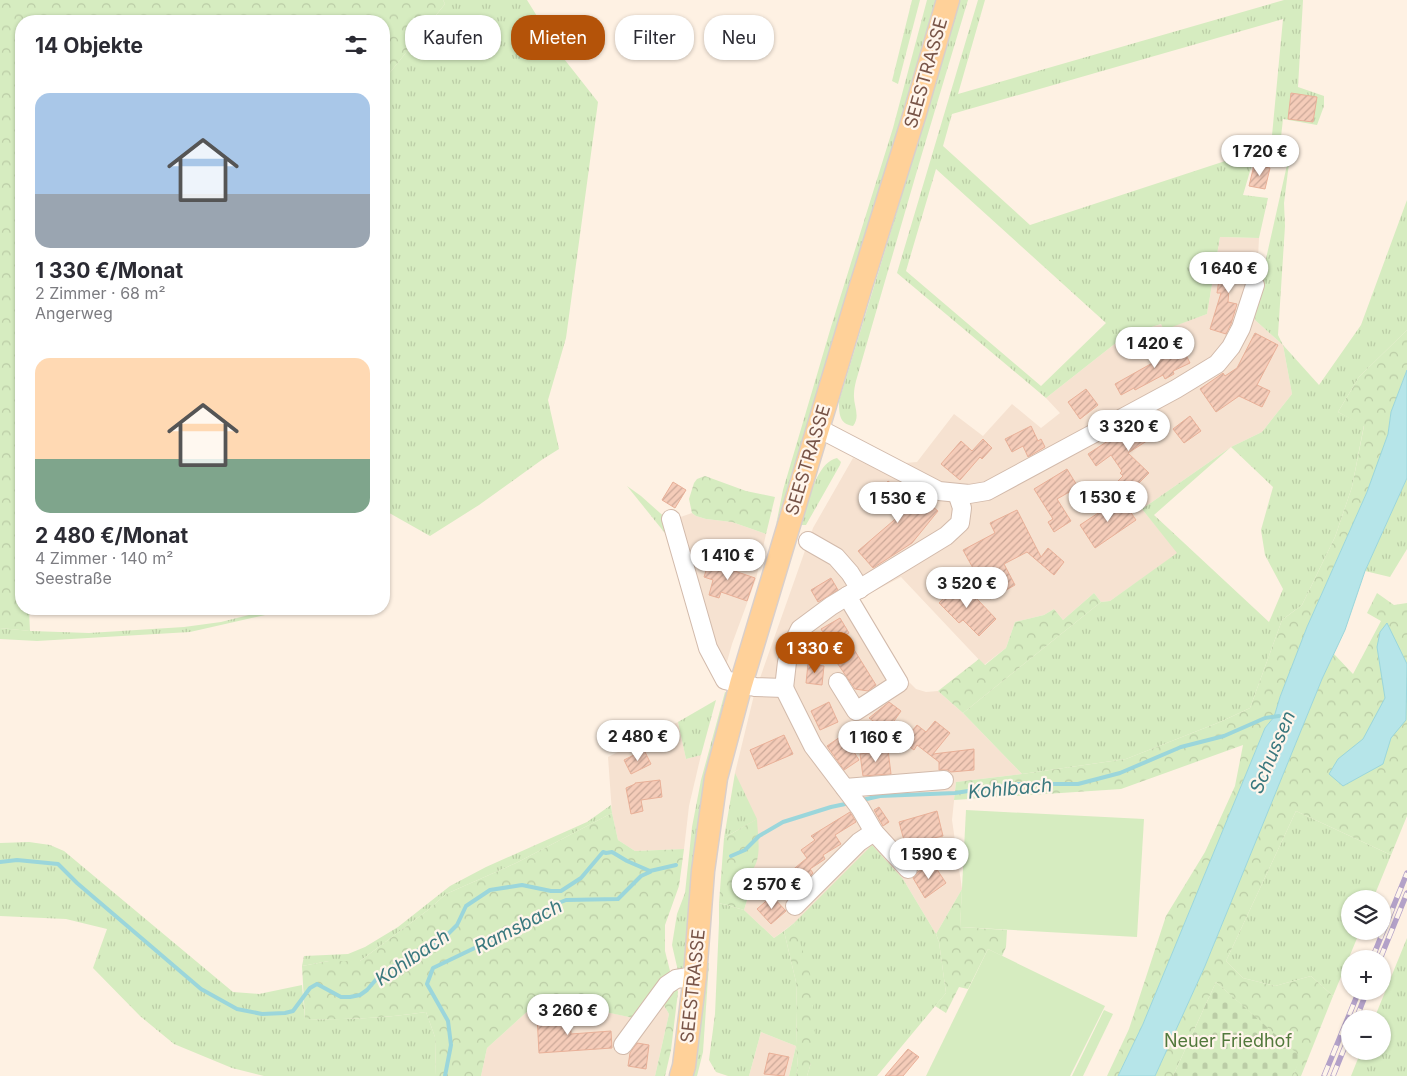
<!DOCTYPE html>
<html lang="de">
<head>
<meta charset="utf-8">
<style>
  body { margin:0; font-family:Inter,sans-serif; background:#f2f2f3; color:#2b2b33; height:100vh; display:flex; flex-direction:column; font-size:19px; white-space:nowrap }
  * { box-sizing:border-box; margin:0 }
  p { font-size:16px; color:#7c7c81 }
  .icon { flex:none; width:28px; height:28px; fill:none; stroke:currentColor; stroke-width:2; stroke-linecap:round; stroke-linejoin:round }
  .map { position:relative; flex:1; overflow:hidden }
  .panel { position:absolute; left:15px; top:15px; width:375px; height:600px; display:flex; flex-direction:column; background:#fff; border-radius:20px; box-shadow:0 1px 4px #0004 }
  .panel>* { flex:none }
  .top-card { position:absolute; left:405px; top:15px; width:475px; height:45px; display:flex; gap:10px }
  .fabs { position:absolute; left:1341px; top:890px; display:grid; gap:10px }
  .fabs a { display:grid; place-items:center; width:50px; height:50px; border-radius:50%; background:#fff; box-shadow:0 1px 4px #0004; font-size:25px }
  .price { position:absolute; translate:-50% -42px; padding:0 11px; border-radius:18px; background:#fff; color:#222; font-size:16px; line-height:32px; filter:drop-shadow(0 1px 2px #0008) }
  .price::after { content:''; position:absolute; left:50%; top:30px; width:15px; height:11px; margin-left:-8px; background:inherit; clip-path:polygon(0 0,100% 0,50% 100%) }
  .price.on { background:#b45309; color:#fff }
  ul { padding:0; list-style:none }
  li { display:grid; align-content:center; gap:10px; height:265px; padding:0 20px }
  li span { display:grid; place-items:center; height:155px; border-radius:15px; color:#555 }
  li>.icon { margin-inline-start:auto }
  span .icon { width:90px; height:90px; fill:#fffc; stroke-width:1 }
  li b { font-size:21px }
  h2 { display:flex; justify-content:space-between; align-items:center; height:60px; padding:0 20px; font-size:21px }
  .chip { padding:0 18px; border-radius:20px; background:#fff; box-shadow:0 1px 4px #0004; font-size:18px; line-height:45px }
  .chip.on { background:#b45309; color:#fff }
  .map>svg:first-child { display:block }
</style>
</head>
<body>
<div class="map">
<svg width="1407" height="1076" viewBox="0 0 1407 1076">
  <defs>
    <pattern id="grass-tufts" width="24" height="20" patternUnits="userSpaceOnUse" patternTransform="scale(1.25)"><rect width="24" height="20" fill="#d6ecc0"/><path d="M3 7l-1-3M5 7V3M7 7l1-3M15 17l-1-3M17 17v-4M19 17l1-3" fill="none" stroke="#bbcca6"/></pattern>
    <pattern id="forest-crowns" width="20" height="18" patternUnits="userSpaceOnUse" patternTransform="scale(1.25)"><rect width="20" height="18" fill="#d6ecc0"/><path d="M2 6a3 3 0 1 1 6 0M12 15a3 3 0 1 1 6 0" fill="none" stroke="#bbcca6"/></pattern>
    <pattern id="cemetery-stones" width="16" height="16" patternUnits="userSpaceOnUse" patternTransform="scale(1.25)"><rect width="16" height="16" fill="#d6ecc0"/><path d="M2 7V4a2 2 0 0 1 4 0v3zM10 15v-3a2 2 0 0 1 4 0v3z" fill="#bbcca6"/></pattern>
    <pattern id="building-hatch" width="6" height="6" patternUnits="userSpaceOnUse" patternTransform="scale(1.25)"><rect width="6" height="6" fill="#f5ccb9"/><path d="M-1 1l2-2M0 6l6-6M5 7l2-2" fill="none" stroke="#cba898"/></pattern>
  </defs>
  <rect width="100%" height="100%" fill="#fef1e3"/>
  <g fill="#f6e2d1">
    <polygon points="1220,237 1259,238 1255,320 1283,345 1292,394 1262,432 1231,447 1142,509 1178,553 1110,601 1101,602 1094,593 1063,620 1054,609 1044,615 1015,622 1006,648 984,665 901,577 859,599 899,672 916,689 926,692 938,691 963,713 1022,774 956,782 952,820 962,889 936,934 903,879 794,923 774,938 744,910 748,897 740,879 735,773 754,695 813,528 853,458 897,474 905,463 917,462 954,414 983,436 1012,404 1041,428 1060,413 1046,398 1126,335 1161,324 1164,329 1207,314"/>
    <polygon points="692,513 696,516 706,519 732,522 766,534 756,579 732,644 723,676 669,521"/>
    <polygon points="678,722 686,759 701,755 689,806 684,849 635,851 618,840 612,813 608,757"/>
    <polygon points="662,1002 669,1014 655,1076 481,1076 487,1048 530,1009 573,1005 648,1021"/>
    <polygon points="761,1032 796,1046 789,1076 749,1076"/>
  </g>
  <g fill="url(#grass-tufts)" fill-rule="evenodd">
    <polygon points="443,0 527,0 561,55 598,102 566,338 548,400 559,449 543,459 479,505 430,536 384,510 384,80 445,4"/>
    <polygon points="912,0 920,0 898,84 892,81"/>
    <polygon points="927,0 940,0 776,525 783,490 831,327 893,128"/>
    <path d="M956,0h12l-47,157 -65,224c-1,4 -2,9 -2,13 -1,11 7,22 -1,32 -14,-2 -14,-13 -14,-25l59,-193z"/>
    <path d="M978,0h7l-27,94 326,-94h19l-5,87 26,9v10l-7,19 -34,-6 -4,36h-8l-18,6 -10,34 25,3 -9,40 -39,-1 -13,77 -43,16 -3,-6 -35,11 -80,63 -149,-125zM1283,19l-12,127 -241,79 -87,-79 9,-32zM936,169l170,154 -65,63 -135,-115z"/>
    <path d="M1291,147l-7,56 1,23 -7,109 5,10 36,40 42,-60 46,-125v130l-48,47 -21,35 26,13 -12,62 -17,50 -33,68 -20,15 -32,88 -30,14 -94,37 -104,15 -59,-61 138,-111 9,-1 67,-48 -35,-44 89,-62 31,-15 30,-38 -9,-49 -28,-25v-12zM1231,447l42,40 -12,43 4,25 18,34 -14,33 -115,-107z"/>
    <path d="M837,458l4,4 -1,3 -34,60h-5c7,-20 14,-62 36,-67z"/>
    <polygon points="1407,478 1407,549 1390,577 1365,571"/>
    <polygon points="627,486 641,496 669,521 681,553"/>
    <polygon points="273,609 292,609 190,632 37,641 0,639 0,628 31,631 89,633 184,627 221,622"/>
    <polygon points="725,692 731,694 688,969 678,971 672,945 677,914 685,893 692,827 701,780"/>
    <polygon points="716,700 701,755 686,759 678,722"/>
    <polygon points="735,773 757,819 724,838"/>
    <polygon points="611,805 612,813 516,863 446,894 428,910 360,961 329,961 302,966 304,956 348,954 365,947 398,927 450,886 486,867 587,822"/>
    <polygon points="1296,811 1391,855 1373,899 1350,899 1350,931 1360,931 1333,996 1311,976 1275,986 1243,978 1226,961"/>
    <path d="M29,842l21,3 14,6 169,141 26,2 43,-9 3,34c42,1 79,-1 121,-7l9,25 1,39h-172l-32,-8 -58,-24 -34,-28 -47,-48 14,-39 -41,-10 -66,-3v-73z"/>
    <polygon points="872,845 903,879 936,934 939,942 946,993 877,1076 807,1076 811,1063 794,923"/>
    <polygon points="719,903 744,910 774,938 784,931 796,982 797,1011 796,1046 798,1067 796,1076 789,1076 796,1046 761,1032 749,1076 728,1076 716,1072 709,1060 715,1014 719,923"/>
    <polygon points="1407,938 1407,1076 1351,1076 1361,1051 1382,1051 1382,1019 1374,1019"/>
    <polygon points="705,963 709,963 703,1052 697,1076 688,1076"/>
  </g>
  <g fill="url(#forest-crowns)">
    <polygon points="0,0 443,0 445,4 384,80 384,21 21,21 21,609 29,609 30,631 0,628"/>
    <polygon points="1407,330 1407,370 1391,412 1388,434 1381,455 1367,492 1307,627 1280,697 1274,717 1265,728 1143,1024 1118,1076 1107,1076 1129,1029 1166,916 1205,852 1235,786 1243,745 1121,789 954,800 956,782 1022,774 1126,759 1220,722 1250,708 1282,620 1302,605 1335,537 1352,487 1364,426 1338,412 1359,377"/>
    <polygon points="705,476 746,491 775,497 766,534 732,522 706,519 696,516 692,513 689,499 694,483 697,479"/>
    <polygon points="1094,593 1101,602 963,713 938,691 979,659 985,665 1006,648 1015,622 1044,615 1054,609 1063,620"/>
    <polygon points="1377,593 1394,605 1407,603 1407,816 1391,855 1296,811 1226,961 1243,978 1275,986 1311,976 1333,996 1301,1076 1293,1076 1300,1057 1216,982 1173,1076 1155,1076 1205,966 1322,679 1334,654 1353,674 1381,621 1367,613"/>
    <path d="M612,813l6,27 17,11 49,-2 -5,37 -14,39v26l6,24 -33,44 -65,-14 -43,4 -43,39 -6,28h-45l-1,-39 -9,-25c-42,6 -79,8 -121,7l-3,-53 27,-5h31l68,-51 18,-16 70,-31z"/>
    <path d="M757,819c1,23 8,50 -17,60l8,18 -4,13 -25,-7 5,-65z"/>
    <polygon points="962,889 960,927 1007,930 1006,947 1002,956 988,949 968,989 959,987 946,1013 935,1006 946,993 939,942 936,934"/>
    <polygon points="794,923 811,977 815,1033 811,1063 807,1076 796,1076 798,1067 796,1046 797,1011 796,982 784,931"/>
    <polygon points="672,988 677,988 678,992 671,1050 665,1076 655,1076 669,1014 662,1002"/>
  </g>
  <polygon fill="url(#cemetery-stones)" points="1216,982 1301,1057 1293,1076 1173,1076"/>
  <g fill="#d6ecc0">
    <polygon points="966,810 1144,819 1137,937 960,927"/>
    <polygon points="988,949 1105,1006 1070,1076 926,1076"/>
    <polygon points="1104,1010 1113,1014 1083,1076 1072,1076"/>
  </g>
  <g fill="#b6e5e9" stroke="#9bd6db">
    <polygon points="1407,370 1407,478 1365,571 1345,630 1322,679 1205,966 1155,1076 1118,1076 1143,1024 1265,728 1274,717 1280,697 1307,627 1367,492 1388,434 1391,412"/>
    <polygon points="1387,623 1407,664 1406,720 1391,738 1383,764 1343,786 1329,774 1338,759 1363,739 1385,698 1377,647 1380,632"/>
  </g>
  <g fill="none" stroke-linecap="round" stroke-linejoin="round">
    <g stroke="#9bd6db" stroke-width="4">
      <polyline points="862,800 880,796 955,793 1015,784 1078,784 1120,773 1181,747 1224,736 1265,718 1279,716"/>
      <polyline points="731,856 745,850 759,836 783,822 831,807 850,803"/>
      <polyline points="0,862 17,860 58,864 77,883 201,989 237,1009 262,1014 285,1013 293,1011 310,988 317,984 341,997 350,997 360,995 367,990 380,975 419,950 438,944 457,925 466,906 490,890 522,885 551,891 561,891 581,878 603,852 606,853 612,852 627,861 650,871 676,865"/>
      <polyline points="445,1076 451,1045 448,1021 427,984 433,968 514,929 534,922 549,907 566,900 618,899 641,876 650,872"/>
    </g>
  </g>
  <g fill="url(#building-hatch)" stroke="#e9b098">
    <polygon points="1291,93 1317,97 1313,122 1288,119"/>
    <polygon points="1254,165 1270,168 1265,189 1249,186"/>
    <polygon points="1231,255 1250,257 1247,278 1230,276 1228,302 1237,304 1231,324 1226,334 1210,329 1221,293 1217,293 1220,273 1228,274"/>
    <polygon points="1255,333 1278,345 1257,385 1270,391 1262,407 1239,396 1216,412 1200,389 1223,373 1225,376 1237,368"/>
    <polygon points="1181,345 1190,363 1173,371 1174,374 1165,379 1163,375 1135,390 1134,388 1121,395 1115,384 1156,361 1151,351 1161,346 1164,353"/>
    <polygon points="1086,389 1098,405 1080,419 1068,402"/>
    <polygon points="1158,413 1167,428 1128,453 1149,473 1135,487 1132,485 1123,494 1114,485 1123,476 1120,473 1122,471 1111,455 1096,466 1088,454 1117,435 1118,437"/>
    <polygon points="1190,416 1201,431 1184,443 1173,429"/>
    <polygon points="1031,426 1038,441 1041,439 1045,447 1028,457 1023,446 1012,452 1005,439"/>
    <polygon points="983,439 992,448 982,459 980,457 960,480 941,464 961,441 972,451"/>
    <polygon points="1067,469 1078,487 1057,499 1071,521 1054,532 1048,522 1053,519 1034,489"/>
    <polygon points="888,481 902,492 907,486 908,487 938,511 912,543 873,568 858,551 900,515 876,496"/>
    <polygon points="673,482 686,490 675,508 662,500"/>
    <polygon points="1121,498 1136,520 1095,548 1080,525"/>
    <polygon points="1017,510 1041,557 1048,548 1064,562 1054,575 1027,552 1004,564 1015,585 990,599 963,550 995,533 990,523"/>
    <polygon points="710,558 724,563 723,567 755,578 747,601 721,592 719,598 709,595 713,580 704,577"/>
    <polygon points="831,578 838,590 818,602 811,590"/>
    <polygon points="960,581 996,619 979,636 963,620 959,623 939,603"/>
    <polygon points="840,618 849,633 845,635 876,685 868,691 855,689 833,657 837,654 821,629"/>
    <polygon points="808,664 824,666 822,685 806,683"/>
    <polygon points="829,702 838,722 820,730 811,711"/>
    <polygon points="889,702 901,711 887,731 869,718"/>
    <polygon points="935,721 950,733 933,754 974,749 974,770 951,772 948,770 939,770 939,762 917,745 914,750 903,742 917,725 926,732"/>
    <polygon points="784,735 793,754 758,769 750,750"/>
    <polygon points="843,735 859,760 844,770 827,746"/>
    <polygon points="644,750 651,764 631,774 624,760"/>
    <polygon points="888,750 891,774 863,776 860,754"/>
    <polygon points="660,780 662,797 641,800 643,811 631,814 626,788 635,784 635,783"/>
    <polygon points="879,807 889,822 883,826 874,810"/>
    <polygon points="937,811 943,836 905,844 899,822"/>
    <polygon points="850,812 856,822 835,835 841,844 823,855 825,859 810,869 813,873 795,891 784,877 807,858 801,850 815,840 811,836"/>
    <polygon points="932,862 946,883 925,898 913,878 918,872"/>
    <polygon points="772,896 786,911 771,924 757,909"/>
    <polygon points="570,1014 571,1034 611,1031 612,1048 539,1053 537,1016"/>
    <polygon points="637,1043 649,1045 646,1069 628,1066 630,1053"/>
    <polygon points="908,1049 919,1057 903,1076 885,1076"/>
    <polygon points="769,1053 789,1057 784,1076 764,1074"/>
  </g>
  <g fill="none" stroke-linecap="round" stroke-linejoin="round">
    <defs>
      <g id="minor">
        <polyline points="818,428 939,491 969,494 987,491 1176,389 1217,364 1231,347 1241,328 1255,285"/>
        <polyline points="671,519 708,648 725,680 755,687 784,688"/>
        <polyline points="808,541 836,557 850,573 860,589"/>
        <polyline points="838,682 856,711 899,683 847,596"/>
        <polyline points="784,688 787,662 792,645 800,629 831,606 946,536 960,523 962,508 957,493"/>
        <polyline points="784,688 813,746 860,808 874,832 908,869"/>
        <polyline points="845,788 944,780"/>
        <polyline points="795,906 859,842 874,832"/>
        <polyline points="623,1045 667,985 676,979 695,976"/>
      </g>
      <polyline id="major" points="681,1076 684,1066 695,976 703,871 716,778 741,684 860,289 915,113 948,0"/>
    </defs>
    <use href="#minor" stroke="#d2baab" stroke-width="20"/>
    <use href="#major" stroke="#d9cfcb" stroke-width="25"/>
    <use href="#minor" stroke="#fff" stroke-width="18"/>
    <use href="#major" stroke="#ffd199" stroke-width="22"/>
    <defs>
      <g id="rail">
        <polyline points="1372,959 1407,873"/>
        <polyline points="1380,959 1407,893"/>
        <polyline points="1356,1019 1367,991"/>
        <polyline points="1324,1076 1359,991"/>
        <polyline points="1333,1076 1350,1034"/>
      </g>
    </defs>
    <use href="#rail" stroke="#b3a1c8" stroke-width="5.5"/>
    <use href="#rail" stroke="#fff5eb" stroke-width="4" stroke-dasharray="11" stroke-linecap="butt"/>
  </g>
  <g text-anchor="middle" stroke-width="4.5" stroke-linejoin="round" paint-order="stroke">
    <g font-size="18" fill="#785447" stroke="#fff5eb">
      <text transform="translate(926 73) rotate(-74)" y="6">SEESTRASSE</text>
      <text transform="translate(808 460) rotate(-73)" y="6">SEESTRASSE</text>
      <text transform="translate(693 986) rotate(-84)" y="6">SEESTRASSE</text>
    </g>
    <g font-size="18" fill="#52793c" stroke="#fff5eb">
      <text x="1228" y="1047">Neuer Friedhof</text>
    </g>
    <g font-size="19" font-style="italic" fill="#3a787e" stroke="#fff5eb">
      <text transform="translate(1272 752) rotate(-67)" y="7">Schussen</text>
      <text transform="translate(1010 788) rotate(-5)" y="7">Kohlbach</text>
      <text transform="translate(518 926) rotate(-27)" y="7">Ramsbach</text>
      <text transform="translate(412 957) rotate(-34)" y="7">Kohlbach</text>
    </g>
  </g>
</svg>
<div class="fabs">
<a><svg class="icon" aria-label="layers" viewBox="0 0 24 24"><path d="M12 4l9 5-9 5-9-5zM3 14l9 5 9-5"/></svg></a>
<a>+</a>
<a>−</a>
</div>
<b class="price" style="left:1260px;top:177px">1 720 €</b>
<b class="price" style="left:1229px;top:294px">1 640 €</b>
<b class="price" style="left:1155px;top:369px">1 420 €</b>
<b class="price" style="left:1129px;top:452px">3 320 €</b>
<b class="price" style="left:1108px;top:523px">1 530 €</b>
<b class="price" style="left:898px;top:524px">1 530 €</b>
<b class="price" style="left:728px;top:581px">1 410 €</b>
<b class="price" style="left:967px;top:609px">3 520 €</b>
<b class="price on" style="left:815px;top:674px">1 330 €</b>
<b class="price" style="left:638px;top:762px">2 480 €</b>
<b class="price" style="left:876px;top:763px">1 160 €</b>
<b class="price" style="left:929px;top:880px">1 590 €</b>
<b class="price" style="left:772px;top:910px">2 570 €</b>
<b class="price" style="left:568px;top:1036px">3 260 €</b>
<div class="top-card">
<a class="chip">Kaufen</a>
<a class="chip on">Mieten</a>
<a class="chip">Filter</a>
<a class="chip">Neu</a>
</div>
<section class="panel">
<h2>14 Objekte<svg class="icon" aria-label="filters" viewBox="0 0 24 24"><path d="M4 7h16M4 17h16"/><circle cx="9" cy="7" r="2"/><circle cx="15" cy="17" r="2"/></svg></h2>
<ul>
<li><span style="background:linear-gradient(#a9c7e8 65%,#9aa5b1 0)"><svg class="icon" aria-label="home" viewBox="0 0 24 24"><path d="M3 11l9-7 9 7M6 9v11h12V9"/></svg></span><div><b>1 330 €/Monat</b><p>2 Zimmer · 68 m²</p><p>Angerweg</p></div></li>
<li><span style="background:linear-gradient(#ffd9b3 65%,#7fa58c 0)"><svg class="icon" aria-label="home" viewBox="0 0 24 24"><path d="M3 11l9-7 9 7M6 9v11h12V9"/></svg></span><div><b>2 480 €/Monat</b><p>4 Zimmer · 140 m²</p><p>Seestraße</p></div></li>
</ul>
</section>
</div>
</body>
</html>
